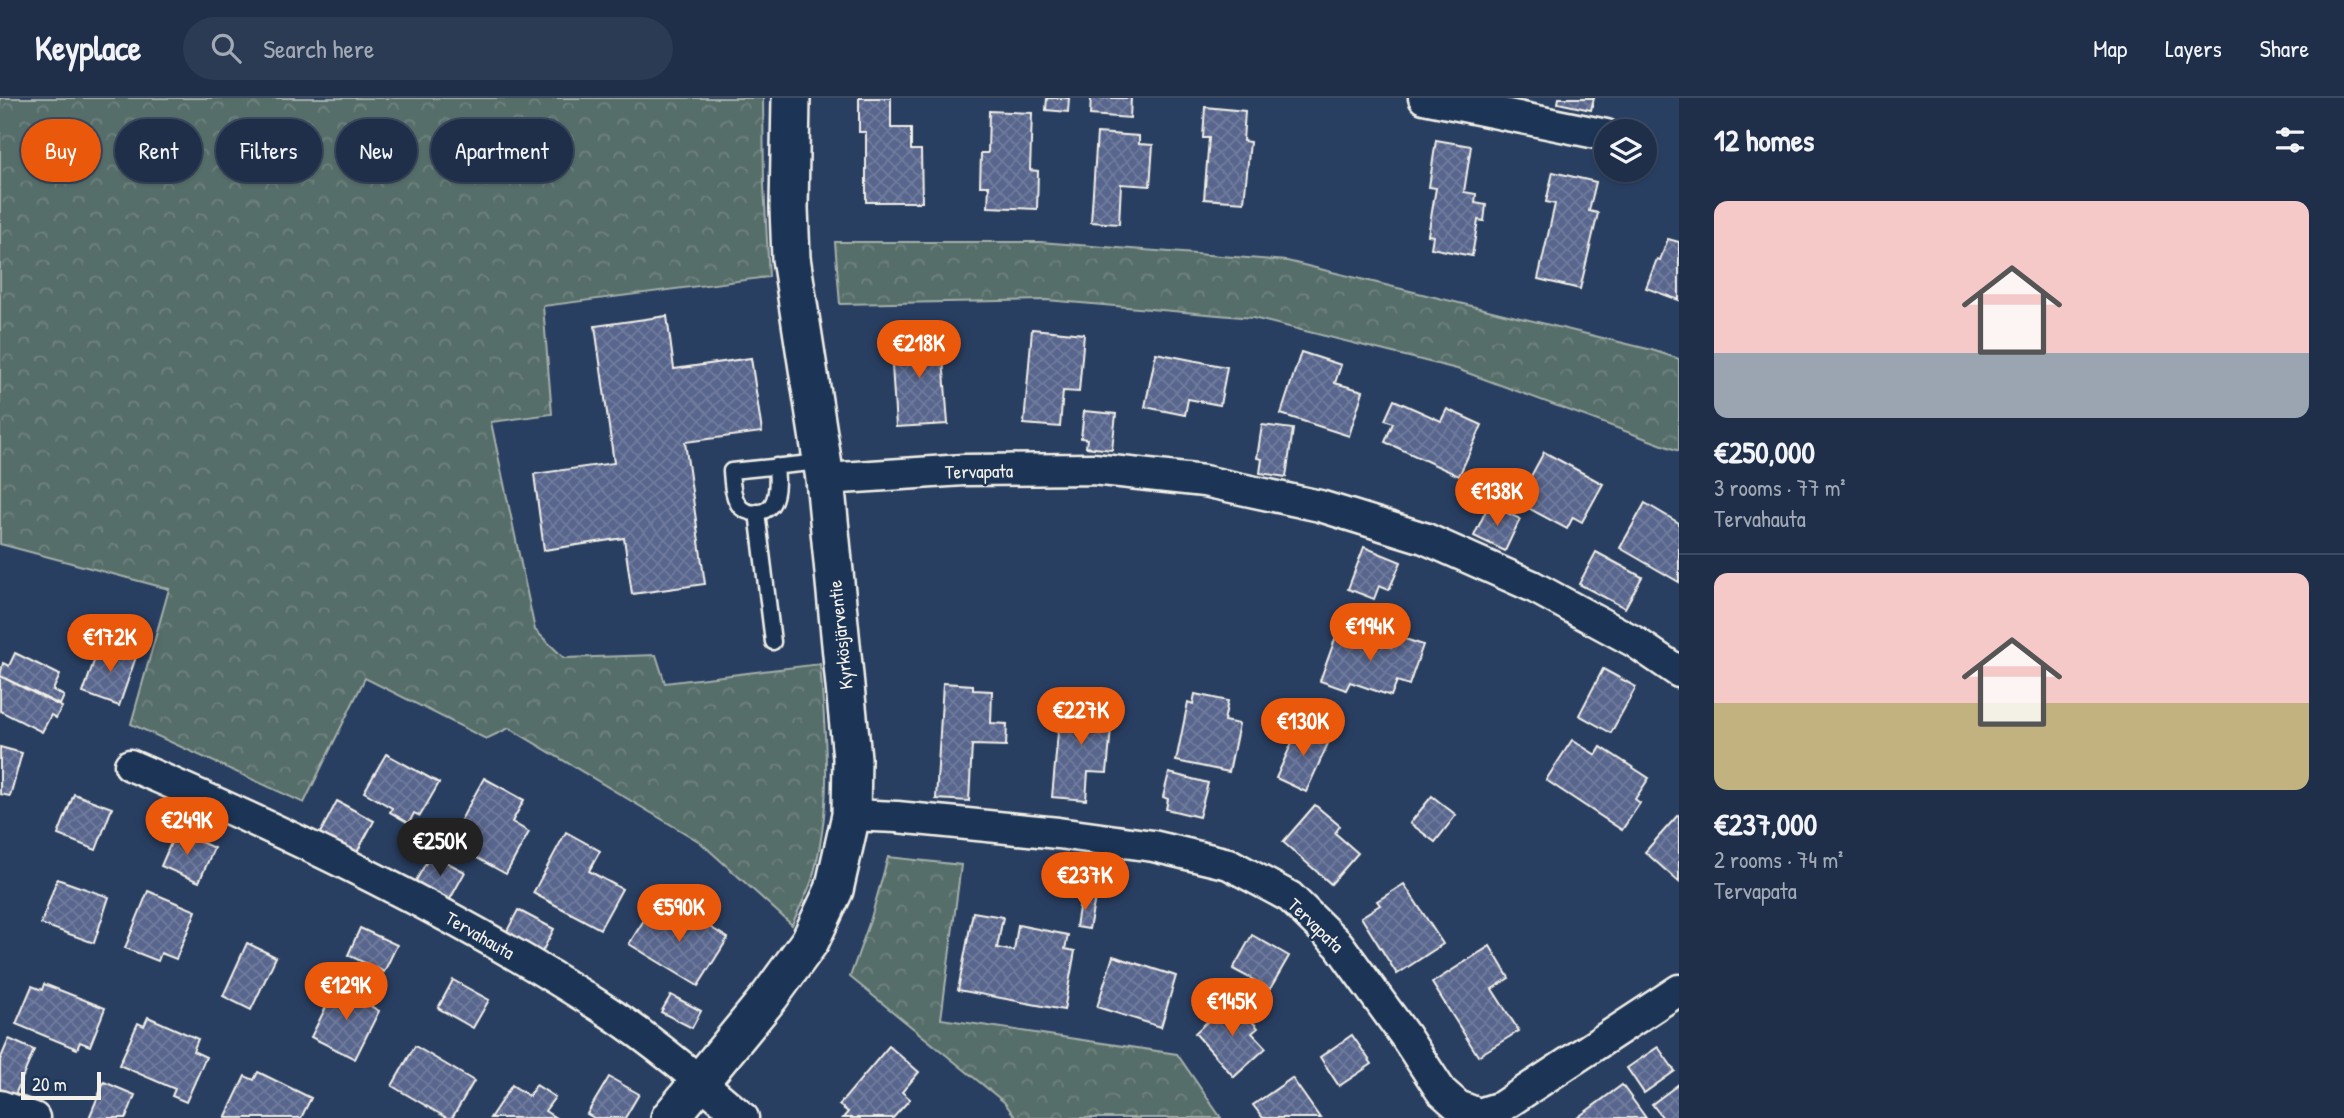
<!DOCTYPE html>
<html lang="en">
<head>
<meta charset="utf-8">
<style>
  body { margin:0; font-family:"Patrick Hand",sans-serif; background:#2c3b54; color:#f1f3f6; height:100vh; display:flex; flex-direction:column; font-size:26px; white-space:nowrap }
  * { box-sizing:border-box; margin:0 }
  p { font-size:23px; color:#a1a9b5 }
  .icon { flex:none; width:38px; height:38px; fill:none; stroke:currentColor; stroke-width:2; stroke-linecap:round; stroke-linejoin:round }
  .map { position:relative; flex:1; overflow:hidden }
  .sheet { display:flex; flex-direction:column; background:#1f2f4a; width:665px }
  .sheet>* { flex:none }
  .hud { position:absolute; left:21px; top:21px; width:665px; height:63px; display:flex; gap:14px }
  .tools { position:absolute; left:1594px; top:21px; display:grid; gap:14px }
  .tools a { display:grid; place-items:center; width:63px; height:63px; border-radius:50%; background:#1f2f4a; box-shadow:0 2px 5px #0004,0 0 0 2px #3c4a62; font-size:35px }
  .scale { position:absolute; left:21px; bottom:18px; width:80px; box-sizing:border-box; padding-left:7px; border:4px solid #f4f1e8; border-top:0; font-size:19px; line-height:24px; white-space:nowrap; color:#f4f1e8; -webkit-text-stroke:5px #1d3557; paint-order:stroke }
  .price { position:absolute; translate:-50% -60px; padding:0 16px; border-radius:24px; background:#ea580c; color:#fff; font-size:23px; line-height:46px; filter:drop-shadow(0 2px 4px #0008) }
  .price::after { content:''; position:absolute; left:50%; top:42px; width:21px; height:16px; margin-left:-10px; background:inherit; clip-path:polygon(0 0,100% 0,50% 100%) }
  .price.selected { background:#222; color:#fff }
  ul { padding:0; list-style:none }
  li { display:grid; align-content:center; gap:14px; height:371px; padding:0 35px }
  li+li { border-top:2px solid #3c4a62 }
  li span { display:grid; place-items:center; height:217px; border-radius:14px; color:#555 }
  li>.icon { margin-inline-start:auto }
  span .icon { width:126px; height:126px; fill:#fffc; stroke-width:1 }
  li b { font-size:30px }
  h2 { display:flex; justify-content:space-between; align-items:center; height:84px; padding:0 35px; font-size:30px }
  .tag { padding:0 24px; border-radius:32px; background:#1f2f4a; box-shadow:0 2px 5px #0004,0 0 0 2px #3c4a62; font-size:24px; line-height:63px }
  .tag.selected { background:#ea580c; color:#fff }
  header { display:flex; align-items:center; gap:42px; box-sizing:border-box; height:98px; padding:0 35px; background:#1f2f4a; border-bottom:2px solid #3c4a62 }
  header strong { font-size:33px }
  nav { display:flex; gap:38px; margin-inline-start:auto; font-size:24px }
  .search { width:490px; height:63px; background:#2c3b54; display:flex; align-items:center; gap:18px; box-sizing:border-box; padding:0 24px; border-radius:38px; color:#a1a9b5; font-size:26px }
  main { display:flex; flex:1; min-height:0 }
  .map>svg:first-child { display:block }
</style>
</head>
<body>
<header>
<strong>Keyplace</strong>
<div class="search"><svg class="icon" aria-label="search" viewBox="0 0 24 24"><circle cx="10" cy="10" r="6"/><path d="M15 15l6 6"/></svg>Search here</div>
<nav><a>Map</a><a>Layers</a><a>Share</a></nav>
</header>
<main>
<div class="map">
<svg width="1679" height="1020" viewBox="0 0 1679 1020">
  <defs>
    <pattern id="forest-crowns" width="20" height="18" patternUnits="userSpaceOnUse" patternTransform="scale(1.75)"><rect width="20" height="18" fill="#576e6a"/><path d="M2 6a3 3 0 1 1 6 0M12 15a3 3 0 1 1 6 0" fill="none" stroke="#70837f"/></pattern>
    <pattern id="building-cross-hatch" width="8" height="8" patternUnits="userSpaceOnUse" patternTransform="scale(1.75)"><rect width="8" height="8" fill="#58658d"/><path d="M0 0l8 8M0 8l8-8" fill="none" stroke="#717c9d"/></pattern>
  </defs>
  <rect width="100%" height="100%" fill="#293f62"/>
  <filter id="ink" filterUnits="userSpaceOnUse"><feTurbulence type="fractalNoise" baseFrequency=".0143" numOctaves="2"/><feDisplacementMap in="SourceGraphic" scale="14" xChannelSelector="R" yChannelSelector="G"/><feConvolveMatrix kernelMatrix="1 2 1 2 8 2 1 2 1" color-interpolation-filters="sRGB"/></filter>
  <g filter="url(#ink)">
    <g fill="url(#forest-crowns)" stroke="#a6b0a9" stroke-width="2">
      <path d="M0,0h763l1,87 5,92 -226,29 9,108 -61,8 44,208 29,28 92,-3 9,28 155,-19c6,75 13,143 -8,216 -5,15 -14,30 -20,45l-92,-83 -191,-114 -23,11 -121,-61 -61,125 -173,-79 38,-135 -169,-45z"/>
      <polygon points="835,144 1040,144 1287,163 1652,252 1679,261 1679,353 1457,271 1253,220 1046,202 840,206"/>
      <polygon points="888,759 961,767 941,921 1177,956 1221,1020 1016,1020 1004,1004 850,879 871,820"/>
    </g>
    <g fill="url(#building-cross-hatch)" stroke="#f4f1e8" stroke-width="2">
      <polygon points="859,0 891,0 891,30 911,30 911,52 921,52 922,104 866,104 866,34 859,34"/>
      <polygon points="1047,0 1069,0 1068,14 1046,12"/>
      <polygon points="1091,0 1131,0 1130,20 1090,17"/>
      <polygon points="1559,0 1594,0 1591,12 1558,5"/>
      <polygon points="1205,9 1245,13 1243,43 1250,44 1244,104 1204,101 1209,40 1203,40"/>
      <polygon points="989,13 1032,15 1030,72 1038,73 1037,111 988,109 989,88 980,88 981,55 988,55"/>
      <polygon points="1097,35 1139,38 1139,46 1153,47 1150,88 1121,86 1119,126 1091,124"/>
      <polygon points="1436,42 1471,48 1464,94 1476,96 1475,105 1486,107 1484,123 1478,122 1472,158 1431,150 1433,138 1428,137 1436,90 1429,89"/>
      <polygon points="1553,74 1596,84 1589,113 1598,115 1580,191 1538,181 1555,106 1546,104"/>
      <polygon points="1668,141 1679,144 1679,202 1646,190 1657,161 1660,162"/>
      <polygon points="667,218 674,271 751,260 762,334 685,344 705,486 632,496 624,440 544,452 534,376 614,365 595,228"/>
      <polygon points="1032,231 1084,236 1079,294 1063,293 1060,329 1024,326"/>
      <polygon points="941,234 948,326 896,329 890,237"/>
      <polygon points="1301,254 1341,267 1335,285 1363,293 1349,338 1281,316"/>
      <polygon points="1156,255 1227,269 1220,307 1188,301 1185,317 1145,309"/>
      <polygon points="1394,302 1441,323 1447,311 1482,327 1459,378 1385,344 1393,325 1385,322"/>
      <polygon points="1084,313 1116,316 1112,352 1086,349 1087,341 1081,340"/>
      <polygon points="1262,327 1293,331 1286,379 1260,375 1262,361 1257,360"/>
      <polygon points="1544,354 1603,386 1582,424 1573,419 1567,431 1517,404"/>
      <polygon points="1645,405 1679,425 1679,484 1620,450"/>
      <polygon points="1489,406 1520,421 1505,453 1474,438"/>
      <polygon points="1364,449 1401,464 1389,492 1379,488 1374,501 1348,491"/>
      <polygon points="1596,454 1642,479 1625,510 1579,486"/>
      <polygon points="1339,530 1392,549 1396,538 1423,547 1409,587 1397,583 1391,598 1350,584 1346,592 1320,583"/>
      <polygon points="101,543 137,556 119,608 83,595"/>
      <polygon points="15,555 60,577 53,592 64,598 60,607 0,578 3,565 9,568"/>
      <polygon points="1603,571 1636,589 1611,635 1579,617"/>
      <polygon points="0,578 62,609 56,620 51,617 42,634 0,613"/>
      <polygon points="943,585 973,587 973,592 992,593 991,625 1007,626 1006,648 972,647 969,703 936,701"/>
      <polygon points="1195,596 1228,603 1224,623 1239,626 1229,674 1176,663 1188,604 1193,606"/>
      <polygon points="1061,602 1113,607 1107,675 1088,674 1086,702 1052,699"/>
      <polygon points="1300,627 1330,641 1306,694 1276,680"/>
      <polygon points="1572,642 1596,657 1601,649 1649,680 1635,701 1640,705 1622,732 1546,682"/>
      <polygon points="0,649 22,655 10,698 0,696"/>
      <polygon points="386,656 439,685 420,718 414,715 409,725 390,714 392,710 364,694"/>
      <polygon points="1169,675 1208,685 1199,719 1166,711 1168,701 1163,699"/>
      <polygon points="484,680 524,702 512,724 529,734 506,776 470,756 473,749 452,738"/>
      <polygon points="74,696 112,710 96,752 58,737"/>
      <polygon points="1432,698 1456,717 1435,744 1410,725"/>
      <polygon points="337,703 374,723 356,756 319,737"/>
      <polygon points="1315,707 1340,728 1335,735 1358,755 1331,786 1283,744"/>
      <polygon points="1678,717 1679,718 1679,784 1645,754"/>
      <polygon points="176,733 214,750 199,784 161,768"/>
      <polygon points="566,734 600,753 589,773 622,791 600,831 533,795"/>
      <polygon points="431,756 465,774 448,805 414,786"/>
      <polygon points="57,781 109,799 94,845 41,826"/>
      <polygon points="1404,786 1443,846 1397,876 1361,819 1380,807 1377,803"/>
      <polygon points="148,793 196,813 176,861 161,855 158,863 125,850"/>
      <polygon points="1081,797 1095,800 1089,831 1076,829"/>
      <polygon points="654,806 695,831 700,823 728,840 698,888 629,846"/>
      <polygon points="518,812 554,831 542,854 506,835"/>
      <polygon points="973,814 1003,819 997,850 1014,853 1018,827 1068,837 1065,851 1075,853 1064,912 958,892"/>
      <polygon points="360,830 397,847 384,874 348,857"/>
      <polygon points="1252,837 1289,858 1270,891 1233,871"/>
      <polygon points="247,845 276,859 251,912 223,898"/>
      <polygon points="1490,848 1509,880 1492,891 1519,933 1478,958 1432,885"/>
      <polygon points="1113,858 1176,878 1161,929 1097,909"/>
      <polygon points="453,882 489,902 473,930 438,910"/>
      <polygon points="44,886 105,910 90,948 80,944 77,951 16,926 32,888 42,892"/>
      <polygon points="351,889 370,898 367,906 379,913 355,961 311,939 335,891 347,897"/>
      <polygon points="671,897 701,913 692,930 661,914"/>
      <polygon points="1232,901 1258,930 1252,935 1266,950 1234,979 1195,935"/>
      <polygon points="148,919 198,941 193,953 206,959 186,1004 172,998 175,991 119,967 138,925 144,928"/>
      <polygon points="1352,937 1372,966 1339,988 1320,959"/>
      <polygon points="9,941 34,952 15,997 0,991 0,962"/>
      <polygon points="415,948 474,983 452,1020 447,1020 392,988"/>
      <polygon points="889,948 919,974 902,994 910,1001 893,1020 843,1020 848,1014 839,1007"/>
      <polygon points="1658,949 1675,973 1644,995 1627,970"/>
      <polygon points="258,974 311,1000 301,1020 225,1020 245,978 254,982"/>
      <polygon points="609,979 639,996 625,1020 594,1020 587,1016"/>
      <polygon points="1292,980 1320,1020 1263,1020 1253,1007"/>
      <polygon points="104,984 135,997 126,1020 89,1020"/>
      <polygon points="1679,986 1679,1020 1663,1020 1652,1006"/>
      <polygon points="512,987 529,998 536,987 555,999 545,1013 556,1020 490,1020"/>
      <polygon points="1622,987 1646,1020 1577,1020"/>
    </g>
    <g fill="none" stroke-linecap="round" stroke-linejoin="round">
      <defs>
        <g id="service">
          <path d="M776,368c1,11 2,23 -2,34 -5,15 -28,17 -36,4 -6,-10 -6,-22 -7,-33l90,-9"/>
          <polyline points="757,414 773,544"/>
        </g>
        <g id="minor">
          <polyline points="1424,0 1606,37"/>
          <polyline points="825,381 964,372 1093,371 1204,383 1320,408 1424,440 1532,488 1635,544 1679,574"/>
          <path d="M130,667c167,72 328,149 480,248 47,31 91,69 133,105"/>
          <polyline points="851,717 897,719 1058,735 1153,748 1229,766 1290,799 1339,847 1405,938 1441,993 1458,1008 1479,1016 1501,1009 1679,892"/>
          <polyline points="0,1008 34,1020"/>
        </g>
        <polyline id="tertiary" points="670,1020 770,898 810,843 834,792 851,717 852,660 825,381 791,160 789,110 791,0"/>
      </defs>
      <use href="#service" stroke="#f4f1e8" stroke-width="19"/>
      <use href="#minor" stroke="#f4f1e8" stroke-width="35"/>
      <use href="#tertiary" stroke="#f4f1e8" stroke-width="42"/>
      <use href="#service" stroke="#1d3557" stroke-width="14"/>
      <use href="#minor" stroke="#1d3557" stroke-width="30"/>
      <use href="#tertiary" stroke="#1d3557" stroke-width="37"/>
    </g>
  </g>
  <g text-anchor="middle" stroke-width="5" stroke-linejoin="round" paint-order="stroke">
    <g font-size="19" fill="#f4f1e8" stroke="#1d3557">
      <text transform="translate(979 373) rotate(-1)" y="7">Tervapata</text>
      <text transform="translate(840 537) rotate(-96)" y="7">Kyrkösjärventie</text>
      <text transform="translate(1316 827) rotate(44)" y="7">Tervapata</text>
      <text transform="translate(480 837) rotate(30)" y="7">Tervahauta</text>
    </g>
  </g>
</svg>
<div class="tools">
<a><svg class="icon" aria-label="layers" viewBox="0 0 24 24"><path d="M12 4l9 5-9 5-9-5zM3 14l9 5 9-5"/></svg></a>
</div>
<div class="scale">20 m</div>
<b class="price" style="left:919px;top:282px">€218K</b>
<b class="price" style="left:1497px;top:430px">€138K</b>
<b class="price" style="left:1370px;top:565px">€194K</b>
<b class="price" style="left:110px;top:576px">€172K</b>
<b class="price" style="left:1081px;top:649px">€227K</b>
<b class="price" style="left:1303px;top:660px">€130K</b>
<b class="price" style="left:187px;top:759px">€249K</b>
<b class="price selected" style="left:440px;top:780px">€250K</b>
<b class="price" style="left:1085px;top:814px">€237K</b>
<b class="price" style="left:679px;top:846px">€590K</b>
<b class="price" style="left:346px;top:924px">€129K</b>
<b class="price" style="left:1232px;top:940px">€145K</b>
<div class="hud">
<a class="tag selected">Buy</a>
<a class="tag">Rent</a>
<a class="tag">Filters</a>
<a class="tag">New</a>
<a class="tag">Apartment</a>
</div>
</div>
<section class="sheet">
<h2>12 homes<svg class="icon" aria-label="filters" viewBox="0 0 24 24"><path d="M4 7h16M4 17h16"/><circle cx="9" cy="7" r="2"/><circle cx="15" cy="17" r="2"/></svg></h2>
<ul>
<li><span style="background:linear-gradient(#f6c9c9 70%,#9aa5b1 0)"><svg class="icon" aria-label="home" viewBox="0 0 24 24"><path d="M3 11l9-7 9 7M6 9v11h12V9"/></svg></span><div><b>€250,000</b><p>3 rooms · 77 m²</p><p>Tervahauta</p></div></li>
<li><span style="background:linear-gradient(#f6c9c9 60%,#c2b280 0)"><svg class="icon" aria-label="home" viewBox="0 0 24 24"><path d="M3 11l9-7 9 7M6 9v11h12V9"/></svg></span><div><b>€237,000</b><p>2 rooms · 74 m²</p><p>Tervapata</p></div></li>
</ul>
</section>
</main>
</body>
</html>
